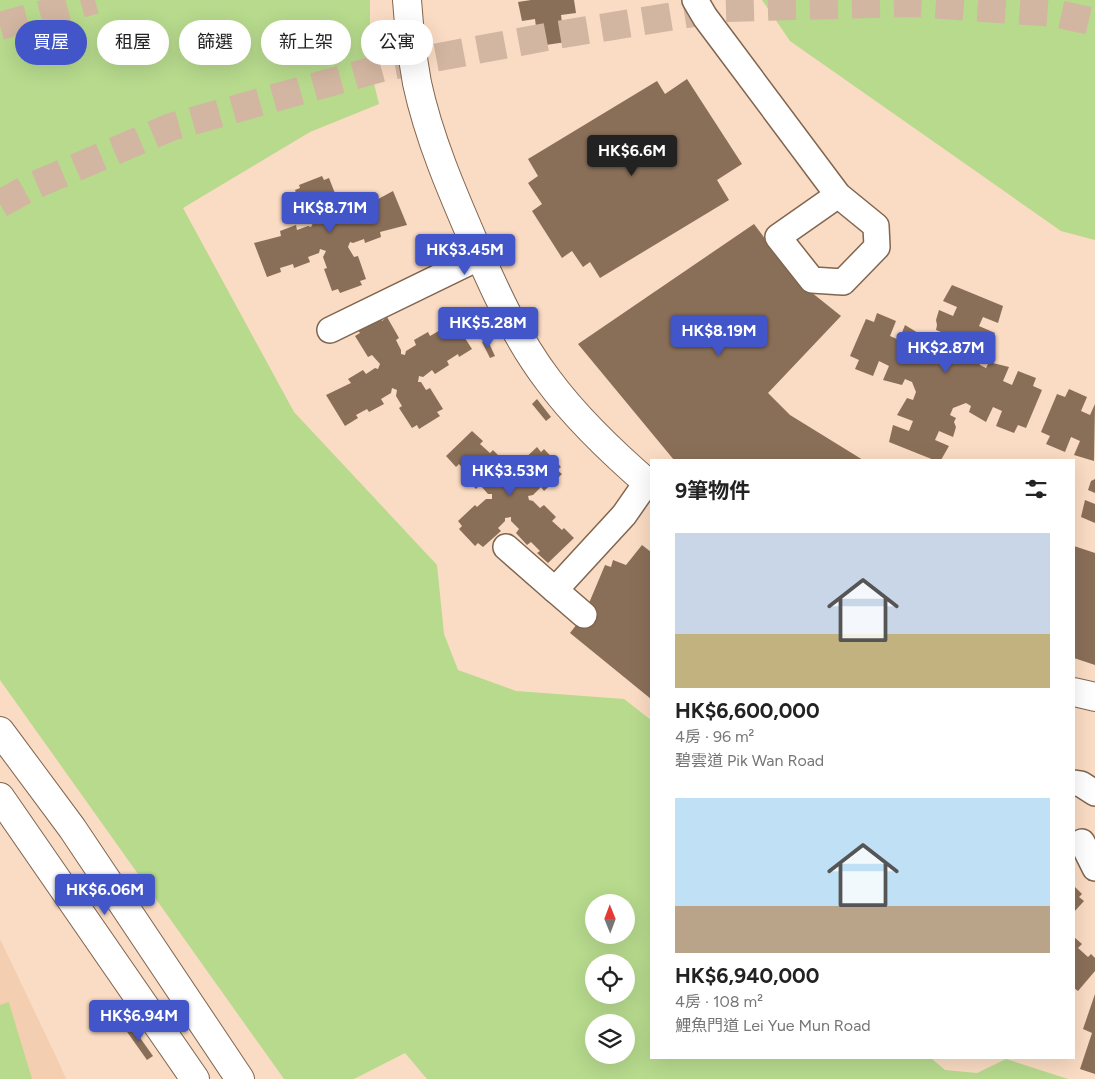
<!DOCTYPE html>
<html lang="zh-TW">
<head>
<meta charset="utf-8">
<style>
  body { margin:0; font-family:Figtree,"Noto Sans TC",sans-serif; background:#f6f6f6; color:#222; height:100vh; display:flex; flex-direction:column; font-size:19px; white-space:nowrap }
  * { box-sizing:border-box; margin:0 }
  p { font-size:16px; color:#767676 }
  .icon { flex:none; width:28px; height:28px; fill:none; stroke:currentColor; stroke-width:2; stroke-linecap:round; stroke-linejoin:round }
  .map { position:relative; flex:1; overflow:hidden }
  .drawer { position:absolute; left:650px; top:459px; width:425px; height:600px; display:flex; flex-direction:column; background:#fff; border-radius:0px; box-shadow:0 5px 20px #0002 }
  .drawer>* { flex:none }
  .banner { position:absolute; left:15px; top:20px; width:475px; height:45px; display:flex; gap:10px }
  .needle { width:32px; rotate:359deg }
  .tools { position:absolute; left:585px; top:894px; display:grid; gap:10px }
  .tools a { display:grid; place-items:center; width:50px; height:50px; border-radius:50%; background:#fff; box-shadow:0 5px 20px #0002; font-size:25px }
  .price { position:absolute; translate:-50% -42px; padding:0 11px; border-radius:5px; background:#4256ca; color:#fff; font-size:16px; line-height:32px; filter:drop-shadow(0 1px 2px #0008) }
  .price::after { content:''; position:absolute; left:50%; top:30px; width:15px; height:11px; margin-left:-8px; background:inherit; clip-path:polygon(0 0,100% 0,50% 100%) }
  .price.on { background:#222; color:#fff }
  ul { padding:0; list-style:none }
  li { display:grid; align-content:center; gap:10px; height:265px; padding:0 25px }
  li span { display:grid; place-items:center; height:155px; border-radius:0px; color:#555 }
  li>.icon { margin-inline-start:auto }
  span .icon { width:90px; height:90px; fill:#fffc; stroke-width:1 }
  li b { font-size:21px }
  h2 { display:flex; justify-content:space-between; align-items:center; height:60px; padding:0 25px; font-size:21px }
  .tag { padding:0 18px; border-radius:22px; background:#fff; box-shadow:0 5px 20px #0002; font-size:18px; line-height:45px }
  .tag.on { background:#4256ca; color:#fff }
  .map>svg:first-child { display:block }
</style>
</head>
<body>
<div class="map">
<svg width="1095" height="1079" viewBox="0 0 1095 1079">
  <rect width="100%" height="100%" fill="#fadbc3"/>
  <polygon fill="#f3ceb0" points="0,939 60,1065 66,1079 0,1079"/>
  <g fill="#b7da8d" fill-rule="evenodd">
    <path d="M0,0h370v67l9,37 -69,28 -127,76 111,204 143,153 7,69 14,36 58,21 108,8 27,21v338h280l14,12 32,3 29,-14 62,20h-641l-22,-26 -51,26h-70l-284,-399zM626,902v33h-32v-33zM594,962h32v33h-32zM594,1022h32v33h-32z"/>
    <polygon points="762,0 1095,0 1095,240 1061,231 790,41"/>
    <polygon points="9,1002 9,1003 32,1079 0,1079 0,1005"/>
  </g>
  <g fill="#8a6f58">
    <polygon points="531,0 574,0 576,13 561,15 562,23 577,21 580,40 525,48 522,29 536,27 535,19 522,21 518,2"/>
    <polygon points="687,79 742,164 717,180 729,200 600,278 590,262 583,267 572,251 562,258 532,211 542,204 528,183 538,176 528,159 657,81 665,94"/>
    <polygon points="322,176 324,180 329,178 338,201 334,202 337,213 336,217 340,219 342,215 353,211 351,206 367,200 369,204 393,191 407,225 380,232 381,237 365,243 364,239 353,243 350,242 348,247 354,257 358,256 366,279 360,281 362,285 340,293 338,289 332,291 324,269 327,268 323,257 326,251 320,249 319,253 308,257 310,262 294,268 293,264 280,268 281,272 267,277 254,243 281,236 280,231 296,225 297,230 308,226 311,227 313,223 308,212 303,213 295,190 300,188 299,185"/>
    <polygon points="754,224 796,280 841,316 768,393 790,415 863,460 674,460 578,344"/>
    <polygon points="952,285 1003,306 998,323 983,317 979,326 995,333 984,350 979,348 975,355 980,365 986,368 989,362 1009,367 1003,381 1012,385 1018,371 1036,378 1033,386 1042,390 1026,428 1018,425 1014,433 996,426 1002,411 993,407 986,422 969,412 971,406 966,403 953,408 950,415 956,418 954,422 956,427 953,437 939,431 935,440 949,446 941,460 934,460 889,442 893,425 909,431 913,421 897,415 907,398 913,400 916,392 912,382 905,379 902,385 883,380 889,366 879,361 873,376 855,369 859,360 850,356 866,319 874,322 877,313 896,321 890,336 899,340 905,325 923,336 920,342 926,344 938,339 941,332 936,330 937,325 936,320 939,310 953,316 957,307 943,301"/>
    <polygon points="380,317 382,321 387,317 399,338 396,340 401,350 401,354 405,355 406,351 416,345 414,340 428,332 430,336 442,329 440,326 452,318 472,349 459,357 458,354 447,361 449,365 435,374 432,370 423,377 419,376 418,382 421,382 426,390 430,388 443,409 437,412 440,416 419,429 417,425 412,428 399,408 402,406 396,396 397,390 392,388 391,393 381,399 384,404 369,412 367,409 356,415 358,418 345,426 326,395 351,383 348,379 363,370 366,374 375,368 378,369 380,364 372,355 368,357 355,336 360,333 358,330"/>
    <polygon points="487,339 495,356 490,358 482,342"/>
    <polygon points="1069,389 1087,397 1081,411 1090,415 1095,404 1094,461 1074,455 1080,441 1071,437 1065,452 1046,444 1050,436 1041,432 1057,394 1065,397"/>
    <polygon points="537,399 551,417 546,421 532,404"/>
    <polygon points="472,431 483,441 480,444 490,453 493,450 505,462 501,465 509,473 509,477 515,477 522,468 519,464 537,447 541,452 544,449 561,467 557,470 562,474 544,491 541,487 533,495 528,496 529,500 533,501 540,508 544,505 556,517 552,521 562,530 564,528 574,538 548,563 537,553 540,551 531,542 527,545 516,533 519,529 511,521 511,517 505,518 505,521 498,528 501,531 483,547 478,543 475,546 459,529 462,526 458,521 475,505 477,507 486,499 492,499 492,494 488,494 480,485 476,489 464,477 468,474 459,464 456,467 446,456"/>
    <polygon points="1095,479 1095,493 1088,490 1091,481"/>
    <polygon points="1085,500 1095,504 1095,523 1081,517"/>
    <polygon points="642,545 651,552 651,699 570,633 584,615 605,565 611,567 613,560 626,565"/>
    <polygon points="1074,546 1095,553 1095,665 1074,658"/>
    <polygon points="1074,886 1082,894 1079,897 1084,901 1074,912"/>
    <polygon points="1074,937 1082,944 1078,948 1088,957 1091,954 1095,958 1095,971 1078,991 1074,988"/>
    <polygon points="1095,994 1095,1074 1080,1069 1092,1033 1083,1029"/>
    <polygon points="131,1025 153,1056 147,1060 125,1029"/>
  </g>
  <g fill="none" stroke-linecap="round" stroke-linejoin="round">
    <g stroke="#d2b6a1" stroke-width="28" stroke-dasharray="28 14" stroke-linecap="butt">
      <polyline points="0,26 95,0"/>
      <polyline points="0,204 30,187 171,127 385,67 557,35 724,8 913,3 1054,13 1095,22"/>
    </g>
    <defs>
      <g id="minor">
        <polyline points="695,0 705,17 838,195 876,226 877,247 843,282 812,280 778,237 838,195"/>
        <polyline points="330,330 480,257"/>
        <polyline points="506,547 555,590"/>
        <polyline points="584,615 555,590 624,515 647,482"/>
        <polyline points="1074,783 1081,784 1095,793"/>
        <polyline points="1082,842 1095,868"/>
      </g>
      <g id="major">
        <path d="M407,0c2,28 5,55 10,83 12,56 36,111 59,164 20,46 41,92 72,133 28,38 67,75 103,106"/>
        <polyline points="1074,692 1095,697"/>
        <polyline points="0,731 72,828 240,1079"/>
        <polyline points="0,797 195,1079"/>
      </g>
    </defs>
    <use href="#minor" stroke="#80654f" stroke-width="28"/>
    <use href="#major" stroke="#80654f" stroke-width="30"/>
    <use href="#minor" stroke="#fff" stroke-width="25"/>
    <use href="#major" stroke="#fff" stroke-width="28"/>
  </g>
</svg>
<div class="tools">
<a><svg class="needle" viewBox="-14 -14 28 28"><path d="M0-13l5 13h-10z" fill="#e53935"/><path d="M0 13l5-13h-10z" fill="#767676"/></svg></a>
<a><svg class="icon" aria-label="locate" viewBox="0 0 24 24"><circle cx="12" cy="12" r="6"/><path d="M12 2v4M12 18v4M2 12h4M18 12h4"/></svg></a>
<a><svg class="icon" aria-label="layers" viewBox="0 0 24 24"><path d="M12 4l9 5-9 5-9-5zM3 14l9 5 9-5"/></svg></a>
</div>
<b class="price on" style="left:632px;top:177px">HK$6.6M</b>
<b class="price" style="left:330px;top:234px">HK$8.71M</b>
<b class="price" style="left:465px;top:276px">HK$3.45M</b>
<b class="price" style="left:488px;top:349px">HK$5.28M</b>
<b class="price" style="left:719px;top:357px">HK$8.19M</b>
<b class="price" style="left:946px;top:374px">HK$2.87M</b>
<b class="price" style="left:510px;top:497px">HK$3.53M</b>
<b class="price" style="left:105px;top:916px">HK$6.06M</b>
<b class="price" style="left:139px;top:1042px">HK$6.94M</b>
<div class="banner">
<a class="tag on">買屋</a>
<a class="tag">租屋</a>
<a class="tag">篩選</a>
<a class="tag">新上架</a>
<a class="tag">公寓</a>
</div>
<section class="drawer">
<h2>9筆物件<svg class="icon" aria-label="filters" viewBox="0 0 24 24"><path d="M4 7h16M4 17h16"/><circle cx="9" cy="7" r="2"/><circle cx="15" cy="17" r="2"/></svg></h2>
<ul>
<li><span style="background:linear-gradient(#c9d6e8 65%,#c2b280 0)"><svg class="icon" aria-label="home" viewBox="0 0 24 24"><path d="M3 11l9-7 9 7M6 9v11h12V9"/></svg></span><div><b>HK$6,600,000</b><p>4房 · 96 m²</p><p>碧雲道 Pik Wan Road</p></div></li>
<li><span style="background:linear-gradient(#bfe0f5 70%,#b9a48a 0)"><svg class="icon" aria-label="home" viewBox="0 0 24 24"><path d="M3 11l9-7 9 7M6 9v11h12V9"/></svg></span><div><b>HK$6,940,000</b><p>4房 · 108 m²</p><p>鯉魚門道 Lei Yue Mun Road</p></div></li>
</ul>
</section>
</div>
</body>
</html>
